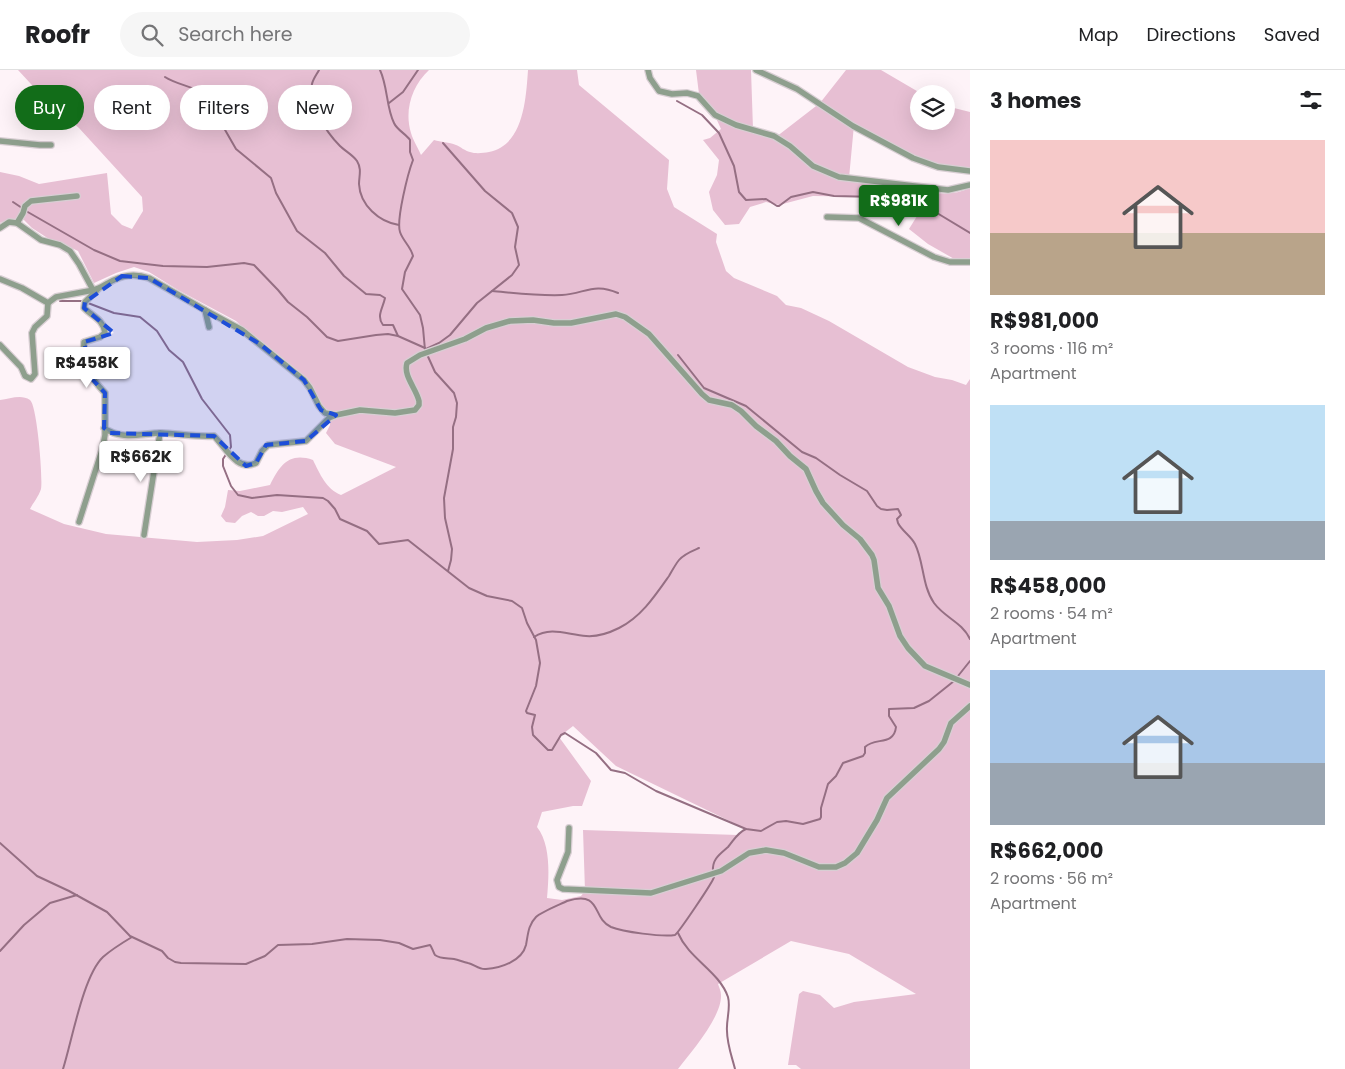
<!DOCTYPE html>
<html lang="en">
<head>
<meta charset="utf-8">
<style>
  body { margin:0; font-family:Poppins,sans-serif; background:#f6f6f6; color:#202124; height:100vh; display:flex; flex-direction:column; font-size:19px; white-space:nowrap }
  * { box-sizing:border-box; margin:0 }
  p { font-size:16px; color:#757577 }
  .icon { flex:none; width:28px; height:28px; fill:none; stroke:currentColor; stroke-width:2; stroke-linecap:round; stroke-linejoin:round }
  .map { position:relative; flex:1; overflow:hidden }
  .panel { display:flex; flex-direction:column; background:#fff; width:375px }
  .panel>* { flex:none }
  .guide { position:absolute; left:15px; top:15px; width:475px; height:45px; display:flex; gap:10px }
  .buttons { position:absolute; left:910px; top:15px; display:grid; gap:10px }
  .buttons a { display:grid; place-items:center; width:45px; height:45px; border-radius:50%; background:#fff; box-shadow:0 5px 20px #0002; font-size:25px }
  .price { position:absolute; translate:-50% -42px; padding:0 11px; border-radius:5px; background:#fff; color:#222; font-size:16px; line-height:32px; filter:drop-shadow(0 1px 2px #0008) }
  .price::after { content:''; position:absolute; left:50%; top:30px; width:15px; height:11px; margin-left:-8px; background:inherit; clip-path:polygon(0 0,100% 0,50% 100%) }
  .price.selected { background:#126d19; color:#fff }
  ul { padding:0; list-style:none }
  li { display:grid; align-content:center; gap:10px; height:265px; padding:0 20px }
  li span { display:grid; place-items:center; height:155px; border-radius:0px; color:#555 }
  li>.icon { margin-inline-start:auto }
  span .icon { width:90px; height:90px; fill:#fffc; stroke-width:1 }
  li b { font-size:21px }
  h2 { display:flex; justify-content:space-between; align-items:center; height:60px; padding:0 20px; font-size:21px }
  .tag { padding:0 18px; border-radius:22px; background:#fff; box-shadow:0 5px 20px #0002; font-size:18px; line-height:45px }
  .tag.selected { background:#126d19; color:#fff }
  header { display:flex; align-items:center; gap:30px; box-sizing:border-box; height:70px; padding:0 25px; background:#fff; border-bottom:1px solid #e0e0e0 }
  header strong { font-size:24px }
  nav { display:flex; gap:28px; margin-inline-start:auto; font-size:18px }
  .search { width:350px; height:45px; background:#f6f6f6; display:flex; align-items:center; gap:12px; box-sizing:border-box; padding:0 18px; border-radius:28px; color:#757577; font-size:19px }
  main { display:flex; flex:1; min-height:0 }
  .map>svg:first-child { display:block }
</style>
</head>
<body>
<header>
<strong>Roofr</strong>
<div class="search"><svg class="icon" aria-label="search" viewBox="0 0 24 24"><circle cx="10" cy="10" r="6"/><path d="M15 15l6 6"/></svg>Search here</div>
<nav><a>Map</a><a>Directions</a><a>Saved</a></nav>
</header>
<main>
<div class="map">
<svg width="970" height="999" viewBox="0 0 970 999">
  <rect width="100%" height="100%" fill="#fef3f8"/>
  <g fill="#e7bfd3" fill-rule="evenodd">
    <path d="M18,0h411c-17,16 -25,40 -18,63 2,7 7,15 10,22l13,-15c7,2 15,2 22,5 5,2 9,6 14,7 6,2 13,1 19,0 35,-7 37,-54 39,-82h49l2,15 90,75 -2,29 7,18 43,27 -1,8 10,29 8,7 43,18 9,9 15,3 28,13 79,46 27,10 17,3 14,5 4,-6v690h-169l-5,-4h-8l11,-71 4,-3 17,4 14,13 20,-6 62,-8 -67,-40 -58,-13 -73,43c1,3 3,7 3,11 1,22 -30,57 -43,74h-678v-669c10,-1 21,-6 30,0 7,5 13,78 11,89 -2,7 -8,14 -11,20l34,15 42,10 91,8 40,-2 26,-4 45,-22 -5,-7 -21,5 -9,-1 -9,5h-6l-7,-4 -9,4 -7,7 -9,-1 -5,-6 4,-9 3,-17 12,1 30,-6c10,-20 19,-33 43,-25 7,14 13,29 28,35l55,-28 -61,-23 -9,-11 4,-8v-6l-20,-33 -51,-43 -23,-22 -58,-31 -29,-18 -15,-5 -18,6 -22,10 -16,-32 -21,-10 -8,-2 -17,-11 -9,-9 -21,3 -2,1v-51l19,4 20,8 68,-11 4,41 11,11 10,4 11,-18 -1,-14 -63,-69 -36,-31zM573,656l43,40 128,62 -6,7 -155,-5 2,61 -4,5 -19,4 -15,-2c2,-23 4,-53 -10,-71l5,-15 31,-6h9l9,-25 -32,-44z"/>
    <path d="M696,0h55l2,59 23,8 44,-34 26,-33h35l41,24h-3v27h27v-15l24,6v57l-26,-3 -27,-10 -63,-31 -5,53c15,2 30,4 46,6 26,5 49,16 75,4v72h-14l-28,-16 -19,-15 13,-21 -9,1 -9,-8 -26,-4 -65,-1 -34,9 -13,-3 -16,5 -11,17 -14,1 -12,-15 -4,-18 8,-17 2,-15 -16,-20 7,-2 11,-9 -10,-22 -12,-13z"/>
  </g>
  <g fill="none" stroke-linecap="round" stroke-linejoin="round">
    <g stroke="#956f83" stroke-width="2">
      <path d="M319,0c-2,4 -6,9 -7,14 -4,20 14,48 28,62 5,5 13,9 17,15 5,8 2,15 2,23 1,21 20,38 40,41"/>
      <path d="M380,0c8,17 6,37 14,53 3,7 12,11 16,17v12l3,8c-5,13 -17,60 -13,72 3,9 11,15 13,24l-8,16 -3,17 18,26 3,13 2,22 10,22 19,21 3,10 -1,14 -3,10v22l-9,49 1,20 7,31 -1,11 -3,11"/>
      <path d="M165,7c12,8 29,9 40,18l31,54 35,29 5,15 21,38 28,22 19,23 22,18 14,1 5,3c-2,10 -9,18 -2,27h10l5,11"/>
      <polyline points="677,31 702,45 719,63 734,96 739,122 746,130 766,129 777,136 779,136 791,127 813,122 834,126 878,127 932,140 970,163"/>
      <polyline points="389,33 403,22 418,0"/>
      <polyline points="13,132 22,138"/>
      <polyline points="26,141 94,180 120,191 163,196 207,197 244,193 254,195 278,220 288,232 307,247 327,267 338,271 376,265 388,264 398,266 425,278"/>
      <path d="M492,221c23,2 47,5 70,4 22,-1 32,-13 56,-2"/>
      <polyline points="60,231 83,231"/>
      <path d="M88,233l26,10 26,4 17,14 12,19 14,12 19,37 28,36 1,12 -8,12v7l8,20 7,9 14,3 25,-3 46,3 5,3 7,8 5,10 27,12 12,13 29,-4 61,48 18,8 25,5 10,7 5,15 9,17 4,23 -4,23 -10,25 1,2 8,2 -3,12 1,8 15,15h4l9,-15 4,-2 31,20 15,17 14,3 31,18 90,38 15,2 16,-9 9,-1 17,3 17,-5 1,-2v-9l7,-24 8,-8 7,-13 20,-7 2,-3v-6c10,-10 29,-1 31,-20l-7,-11v-7l25,-1 15,-7 25,-20"/>
      <polyline points="426,279 439,273 450,265 477,233 512,205 519,195 515,177 518,157 512,143 485,121 443,73"/>
      <path d="M678,285l26,33 42,18 56,46 14,6 24,17 27,16 10,15 4,3 6,1 11,-1 3,6 -4,4 1,4c4,8 13,13 17,21 9,18 7,42 19,59 11,15 28,19 36,36"/>
      <path d="M534,567c17,-11 34,-2 52,-1 12,1 23,-3 33,-8 22,-11 36,-32 50,-52 3,-5 6,-11 10,-16 5,-6 13,-9 20,-12"/>
      <polyline points="958,606 970,591"/>
      <path d="M0,773l37,33 32,15 38,21 23,24 32,15 6,7 7,4 6,1 65,1 19,-8 13,-11 34,-1 35,-5 33,1 19,3 14,6 17,-4c2,2 3,7 5,10 5,4 13,3 19,4 5,1 9,3 14,4 6,1 11,7 18,6 15,-1 36,-8 40,-24 2,-10 2,-20 10,-28 5,-5 25,-13 31,-16 36,-11 24,17 44,26 12,5 51,10 64,8 4,-3 38,-53 39,-58"/>
      <path d="M713,801c-1,-12 7,-17 15,-24 6,-7 9,-14 18,-18"/>
      <path d="M678,863c11,26 41,38 50,64 3,11 -2,23 -1,34 0,13 5,26 8,38"/>
      <polyline points="0,881 24,855 50,833 77,825"/>
      <path d="M63,999c9,-28 20,-93 40,-112 9,-8 19,-14 29,-20"/>
    </g>
    <defs>
      <g id="minor">
        <polyline points="648,0 650,8 659,21 672,24 687,23 698,26 715,45 736,55 774,66 790,76 813,96 839,107 948,120 970,115"/>
        <polyline points="756,0 797,19 853,56 913,88 938,97 970,101"/>
        <polyline points="0,71 40,75 51,75"/>
        <polyline points="827,147 859,148 934,187 950,192 970,192"/>
        <polyline points="17,153 23,143 25,136 31,131 77,126"/>
        <path d="M0,158l9,-6 8,1 24,17 19,5 10,6 9,13 14,26c6,-1 10,-4 15,-7 14,-8 26,-10 41,-5l56,32"/>
        <polyline points="0,209 22,218 48,233 56,227 94,220"/>
        <path d="M209,257l-4,-17 37,20 62,50 6,8 9,18 6,7 11,2 24,-5 35,3 20,-3 4,-5v-4c-3,-13 -16,-25 -12,-38l13,-8 45,-16 21,-11 24,-7 23,-1 21,3h17l45,-9 9,3 24,17 53,60 7,6 23,5 9,6 15,15 20,15 14,15 16,13 10,22 7,12 20,22 17,14 12,16 2,5 4,28 11,18 11,30 8,12 17,18 45,19"/>
        <polyline points="0,275 21,297 25,306 31,309 35,304 32,263 35,257 47,246 48,233"/>
        <path d="M104,358c18,13 38,5 58,5 18,1 35,4 52,3 12,12 23,36 42,27l6,-12 6,-6 38,-4 23,-23 5,-2"/>
        <path d="M79,452l23,-72 3,-15v-42c-16,-17 -22,-27 -21,-51l16,-5 5,-4c-1,-13 -13,-17 -21,-25l1,-6 13,-13"/>
        <polyline points="144,465 160,363"/>
        <polyline points="569,758 568,782 557,810 559,817 563,819 651,823 721,801 749,783 766,780 784,783 819,797 836,797 845,793 857,783 877,750 887,728 939,679 944,672 951,653 970,636"/>
      </g>
    </defs>
    <use href="#minor" stroke="#d8ced3" stroke-width="8"/>
    <use href="#minor" stroke="#8e9f8d" stroke-width="5.5"/>
  </g>
  <path fill="#1d4ed8" fill-opacity="0.2" stroke="#1d4ed8" stroke-width="4" stroke-dasharray="10 6" stroke-linejoin="round" d="M122,206l27,2 111,66 44,36 17,30 15,5 -30,26 -40,4 -10,18 -10,3 -32,-30 -104,-3 -6,-5 1,-35 -13,-14 -8,-37 30,-9 -30,-25 1,-6z"/>
</svg>
<div class="buttons">
<a><svg class="icon" aria-label="layers" viewBox="0 0 24 24"><path d="M12 4l9 5-9 5-9-5zM3 14l9 5 9-5"/></svg></a>
</div>
<b class="price selected" style="left:899px;top:157px">R$981K</b>
<b class="price" style="left:87px;top:319px">R$458K</b>
<b class="price" style="left:141px;top:413px">R$662K</b>
<div class="guide">
<a class="tag selected">Buy</a>
<a class="tag">Rent</a>
<a class="tag">Filters</a>
<a class="tag">New</a>
</div>
</div>
<section class="panel">
<h2>3 homes<svg class="icon" aria-label="filters" viewBox="0 0 24 24"><path d="M4 7h16M4 17h16"/><circle cx="9" cy="7" r="2"/><circle cx="15" cy="17" r="2"/></svg></h2>
<ul>
<li><span style="background:linear-gradient(#f6c9c9 60%,#b9a48a 0)"><svg class="icon" aria-label="home" viewBox="0 0 24 24"><path d="M3 11l9-7 9 7M6 9v11h12V9"/></svg></span><div><b>R$981,000</b><p>3 rooms · 116 m²</p><p>Apartment</p></div></li>
<li><span style="background:linear-gradient(#bfe0f5 75%,#9aa5b1 0)"><svg class="icon" aria-label="home" viewBox="0 0 24 24"><path d="M3 11l9-7 9 7M6 9v11h12V9"/></svg></span><div><b>R$458,000</b><p>2 rooms · 54 m²</p><p>Apartment</p></div></li>
<li><span style="background:linear-gradient(#a9c7e8 60%,#9aa5b1 0)"><svg class="icon" aria-label="home" viewBox="0 0 24 24"><path d="M3 11l9-7 9 7M6 9v11h12V9"/></svg></span><div><b>R$662,000</b><p>2 rooms · 56 m²</p><p>Apartment</p></div></li>
</ul>
</section>
</main>
</body>
</html>
